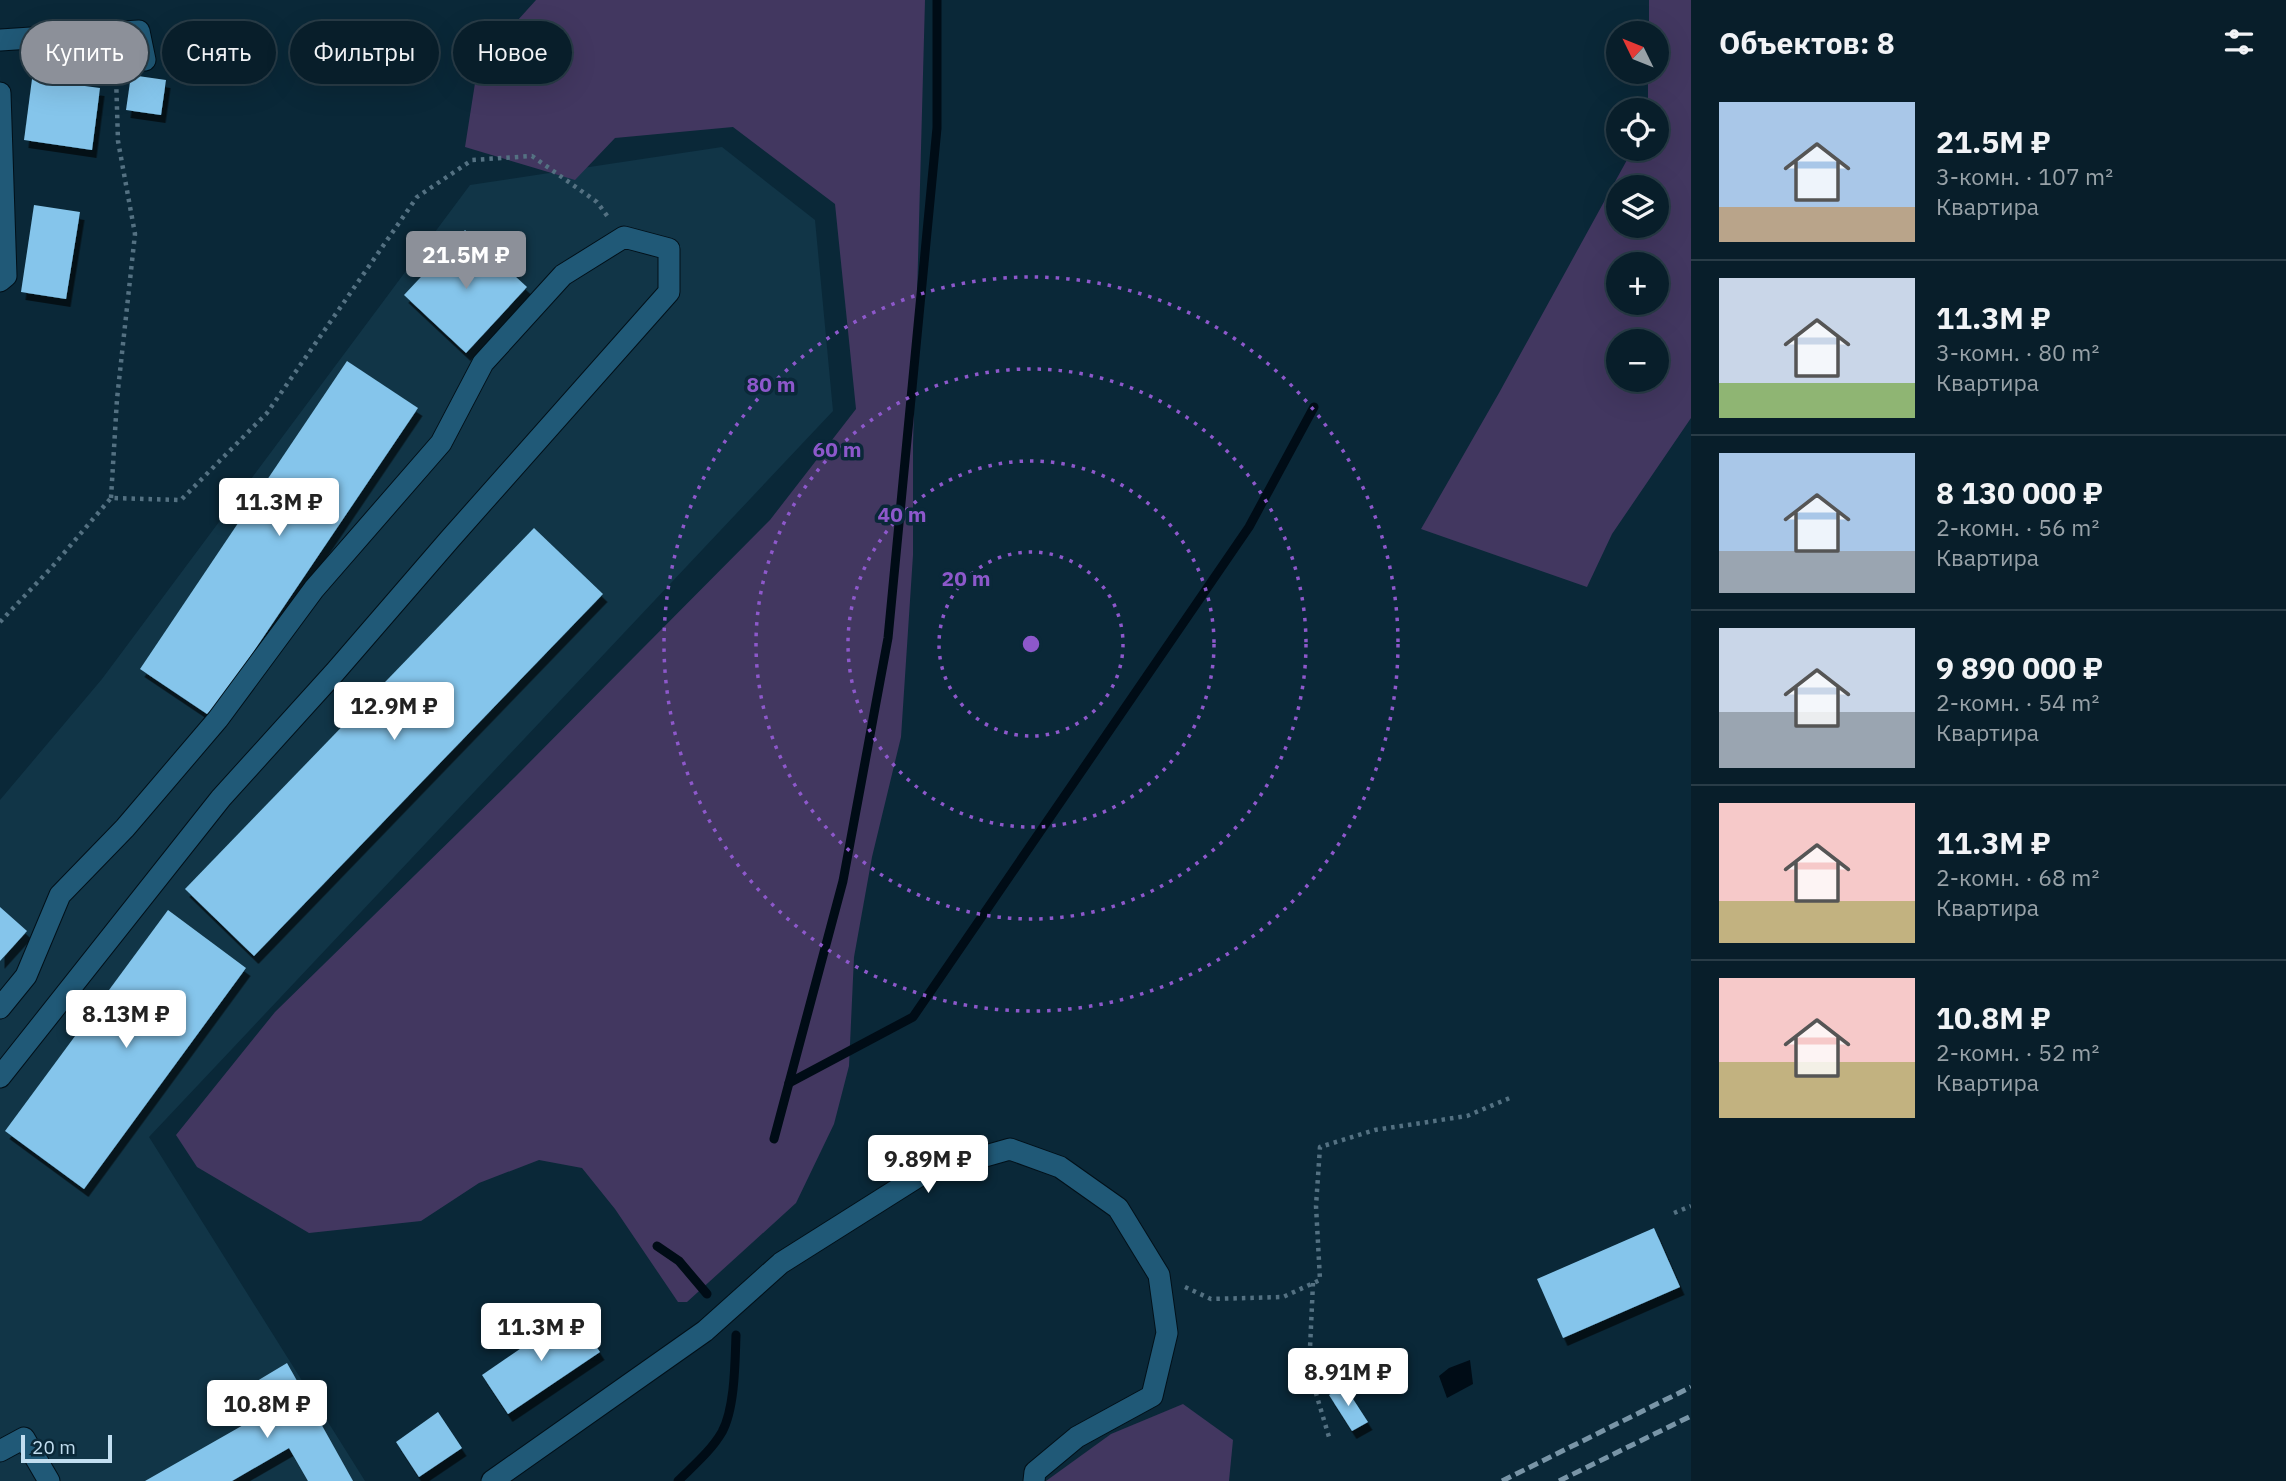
<!DOCTYPE html>
<html lang="ru">
<head>
<meta charset="utf-8">
<style>
  body { margin:0; font-family:"IBM Plex Sans",sans-serif; background:#112732; color:#f1f3f6; height:100vh; display:flex; flex-direction:column; font-size:26px; white-space:nowrap }
  * { box-sizing:border-box; margin:0 }
  p { font-size:23px; color:#98a2a8 }
  .icon { flex:none; width:38px; height:38px; fill:none; stroke:currentColor; stroke-width:2; stroke-linecap:round; stroke-linejoin:round }
  .map { position:relative; flex:1; overflow:hidden }
  .side { display:flex; flex-direction:column; background:#081e2a; width:595px }
  .side>* { flex:none }
  .banner { position:absolute; left:21px; top:21px; width:665px; height:63px; display:flex; gap:14px }
  .needle { width:46px; rotate:313deg }
  .fabs { position:absolute; left:1606px; top:21px; display:grid; gap:14px }
  .fabs a { display:grid; place-items:center; width:63px; height:63px; border-radius:50%; background:#081e2a; box-shadow:0 7px 28px #0002,0 0 0 2px #293c47; font-size:35px }
  .scale { position:absolute; left:21px; bottom:18px; width:91px; box-sizing:border-box; padding-left:7px; border:4px solid #c2def0; border-top:0; font-size:19px; line-height:24px; white-space:nowrap; color:#c2def0; -webkit-text-stroke:5px #0a2838; paint-order:stroke }
  .price { position:absolute; translate:-50% -60px; padding:0 16px; border-radius:7px; background:#fff; color:#222; font-size:23px; line-height:46px; filter:drop-shadow(0 2px 4px #0008) }
  .price::after { content:''; position:absolute; left:50%; top:42px; width:21px; height:16px; margin-left:-10px; background:inherit; clip-path:polygon(0 0,100% 0,50% 100%) }
  .price.selected { background:#8c9099; color:#fff }
  ul { padding:0; list-style:none }
  li { display:flex; align-items:center; gap:21px; height:175px; padding:0 28px }
  li+li { border-top:2px solid #293c47 }
  li span { display:grid; place-items:center; flex:none; width:196px; height:140px; border-radius:0px; color:#555 }
  li>.icon { margin-inline-start:auto }
  span .icon { width:84px; height:84px; fill:#fffc; stroke-width:1 }
  li b { font-size:30px }
  h2 { display:flex; justify-content:space-between; align-items:center; height:84px; padding:0 28px; font-size:30px }
  .tag { padding:0 24px; border-radius:32px; background:#081e2a; box-shadow:0 7px 28px #0002,0 0 0 2px #293c47; font-size:24px; line-height:63px }
  .tag.selected { background:#8c9099; color:#fff }
  main { display:flex; flex:1; min-height:0 }
  .map>svg:first-child { display:block }
</style>
</head>
<body>
<main>
<div class="map">
<svg width="1691" height="1481" viewBox="0 0 1691 1481">
  <defs>
    <filter id="shadow"><feDropShadow dx="4.5" dy="8" stdDeviation="0" flood-color="#0009"/></filter>
  </defs>
  <rect width="100%" height="100%" fill="#0a2838"/>
  <polygon fill="#113547" points="722,147 815,220 833,411 149,1137 365,1481 0,1481 0,800 102,679 470,185"/>
  <g fill="#423760" fill-rule="evenodd">
    <polygon points="536,0 925,0 913,445 913,555 901,737 872,857 854,957 849,1066 834,1124 796,1203 687,1302 678,1302 615,1209 582,1168 539,1160 479,1183 421,1221 309,1233 197,1167 176,1135 275,1012 515,777 770,520 856,409 835,204 733,127 615,138 575,180 465,147 478,64"/>
    <path d="M1649,0h42v418l-79,116 -25,53 -166,-58 78,-136 134,-244h24v-39h-9v-38h9v-39h-8zM1619,187h38v39h-38zM1619,264h38v39h-38zM1619,341h38v39h-38z"/>
    <polygon points="1183,1404 1233,1440 1229,1481 1046,1481 1111,1434"/>
  </g>
  <polygon fill="#000c16" points="1470,1360 1473,1384 1447,1398 1439,1376 1449,1368"/>
  <g fill="none" stroke-linecap="round" stroke-linejoin="round">
    <g stroke="#000c16" stroke-width="9">
      <polyline points="789,1083 913,1017 1249,527 1314,407"/>
      <polyline points="774,1139 843,881 888,638 937,128 937,0"/>
      <polyline points="657,1246 679,1261 707,1294"/>
      <path d="M678,1481c15,-15 33,-30 44,-49 13,-24 13,-70 14,-97"/>
    </g>
  </g>
  <g fill="#85c5eb" filter="url(#shadow)">
    <polygon points="131,75 166,80 161,115 126,110"/>
    <polygon points="32,79 100,88 92,150 24,140"/>
    <polygon points="34,205 80,212 66,299 21,292"/>
    <polygon points="465,230 527,287 466,353 404,295"/>
    <polygon points="347,361 418,408 210,716 140,669"/>
    <polygon points="534,528 603,594 254,956 185,889"/>
    <polygon points="0,907 27,931 0,961"/>
    <polygon points="168,910 246,968 84,1189 5,1131"/>
    <polygon points="1654,1228 1680,1287 1563,1338 1537,1279"/>
    <polygon points="574,1312 600,1352 508,1414 482,1375"/>
    <polygon points="287,1363 353,1481 308,1481 289,1448 232,1481 145,1481 268,1411 252,1384"/>
    <polygon points="1344,1385 1368,1422 1352,1431 1329,1395"/>
    <polygon points="438,1412 462,1448 419,1477 396,1442"/>
  </g>
  <g fill="none" stroke-linecap="round" stroke-linejoin="round">
    <defs>
      <g id="minor">
        <polyline points="0,40 139,31 145,60"/>
        <polyline points="0,93 6,276 0,281"/>
        <polyline points="0,1008 26,976 60,895 125,828 218,719 314,589 441,443 483,363 563,275 624,237 669,249 669,292 450,539 335,672 221,798 0,1077"/>
        <polyline points="0,1451 24,1438 49,1481"/>
        <polyline points="492,1481 705,1331 781,1263 922,1174 1010,1149 1060,1167 1118,1208 1159,1275 1167,1333 1152,1396 1077,1437 1035,1472 1034,1481"/>
      </g>
    </defs>
    <use href="#minor" stroke="#021019" stroke-width="23"/>
    <g stroke="#547182" stroke-width="4.5" stroke-dasharray="3.5 5" stroke-linecap="butt">
      <polyline points="111,498 117,399 135,234 118,141 116,76 120,68"/>
      <polyline points="0,622 52,567 111,498 181,500 267,413 417,197 472,160 532,156 597,202 608,217"/>
      <polyline points="1674,1213 1691,1206"/>
      <polyline points="1313,1283 1309,1370 1329,1437"/>
      <polyline points="1185,1287 1211,1299 1283,1297 1320,1280 1316,1206 1320,1147 1375,1130 1467,1116 1512,1097"/>
    </g>
    <use href="#minor" stroke="#205977" stroke-width="21"/>
    <g stroke="#7995a7" stroke-width="5" stroke-dasharray="10 5" stroke-linecap="butt">
      <polyline points="1502,1481 1691,1387"/>
      <polyline points="1559,1481 1691,1416"/>
    </g>
  </g>
  <g fill="none" stroke="#8d58cb" stroke-width="3.5" stroke-dasharray="3.5 7">
    <circle cx="1031" cy="644" r="92"/>
    <circle cx="1031" cy="644" r="183"/>
    <circle cx="1031" cy="644" r="275"/>
    <circle cx="1031" cy="644" r="367"/>
  </g>
  <circle cx="1031" cy="644" r="10" fill="#8d58cb" stroke="#0a2838" stroke-width="3.5"/>
  <g font-size="21" text-anchor="middle" font-weight="bold" fill="#8d58cb" stroke="#0a2838" stroke-width="7" stroke-linejoin="round" paint-order="stroke">
    <text x="771" y="392">80 m</text>
    <text x="837" y="457">60 m</text>
    <text x="902" y="522">40 m</text>
    <text x="966" y="586">20 m</text>
  </g>
</svg>
<div class="fabs">
<a><svg class="needle" viewBox="-14 -14 28 28"><path d="M0-13l5 13h-10z" fill="#e53935"/><path d="M0 13l5-13h-10z" fill="#98a2a8"/></svg></a>
<a><svg class="icon" aria-label="locate" viewBox="0 0 24 24"><circle cx="12" cy="12" r="6"/><path d="M12 2v4M12 18v4M2 12h4M18 12h4"/></svg></a>
<a><svg class="icon" aria-label="layers" viewBox="0 0 24 24"><path d="M12 4l9 5-9 5-9-5zM3 14l9 5 9-5"/></svg></a>
<a>+</a>
<a>−</a>
</div>
<div class="scale">20 m</div>
<b class="price selected" style="left:466px;top:291px">21.5M ₽</b>
<b class="price" style="left:279px;top:538px">11.3M ₽</b>
<b class="price" style="left:394px;top:742px">12.9M ₽</b>
<b class="price" style="left:126px;top:1050px">8.13M ₽</b>
<b class="price" style="left:928px;top:1195px">9.89M ₽</b>
<b class="price" style="left:541px;top:1363px">11.3M ₽</b>
<b class="price" style="left:1348px;top:1408px">8.91M ₽</b>
<b class="price" style="left:267px;top:1440px">10.8M ₽</b>
<div class="banner">
<a class="tag selected">Купить</a>
<a class="tag">Снять</a>
<a class="tag">Фильтры</a>
<a class="tag">Новое</a>
</div>
</div>
<section class="side">
<h2>Объектов: 8<svg class="icon" aria-label="filters" viewBox="0 0 24 24"><path d="M4 7h16M4 17h16"/><circle cx="9" cy="7" r="2"/><circle cx="15" cy="17" r="2"/></svg></h2>
<ul>
<li><span style="background:linear-gradient(#a9c7e8 75%,#b9a48a 0)"><svg class="icon" aria-label="home" viewBox="0 0 24 24"><path d="M3 11l9-7 9 7M6 9v11h12V9"/></svg></span><div><b>21.5M ₽</b><p>3-комн. · 107 m²</p><p>Квартира</p></div></li>
<li><span style="background:linear-gradient(#c9d6e8 75%,#8fb573 0)"><svg class="icon" aria-label="home" viewBox="0 0 24 24"><path d="M3 11l9-7 9 7M6 9v11h12V9"/></svg></span><div><b>11.3M ₽</b><p>3-комн. · 80 m²</p><p>Квартира</p></div></li>
<li><span style="background:linear-gradient(#a9c7e8 70%,#9aa5b1 0)"><svg class="icon" aria-label="home" viewBox="0 0 24 24"><path d="M3 11l9-7 9 7M6 9v11h12V9"/></svg></span><div><b>8 130 000 ₽</b><p>2-комн. · 56 m²</p><p>Квартира</p></div></li>
<li><span style="background:linear-gradient(#c9d6e8 60%,#9aa5b1 0)"><svg class="icon" aria-label="home" viewBox="0 0 24 24"><path d="M3 11l9-7 9 7M6 9v11h12V9"/></svg></span><div><b>9 890 000 ₽</b><p>2-комн. · 54 m²</p><p>Квартира</p></div></li>
<li><span style="background:linear-gradient(#f6c9c9 70%,#c2b280 0)"><svg class="icon" aria-label="home" viewBox="0 0 24 24"><path d="M3 11l9-7 9 7M6 9v11h12V9"/></svg></span><div><b>11.3M ₽</b><p>2-комн. · 68 m²</p><p>Квартира</p></div></li>
<li><span style="background:linear-gradient(#f6c9c9 60%,#c2b280 0)"><svg class="icon" aria-label="home" viewBox="0 0 24 24"><path d="M3 11l9-7 9 7M6 9v11h12V9"/></svg></span><div><b>10.8M ₽</b><p>2-комн. · 52 m²</p><p>Квартира</p></div></li>
</ul>
</section>
</main>
</body>
</html>
